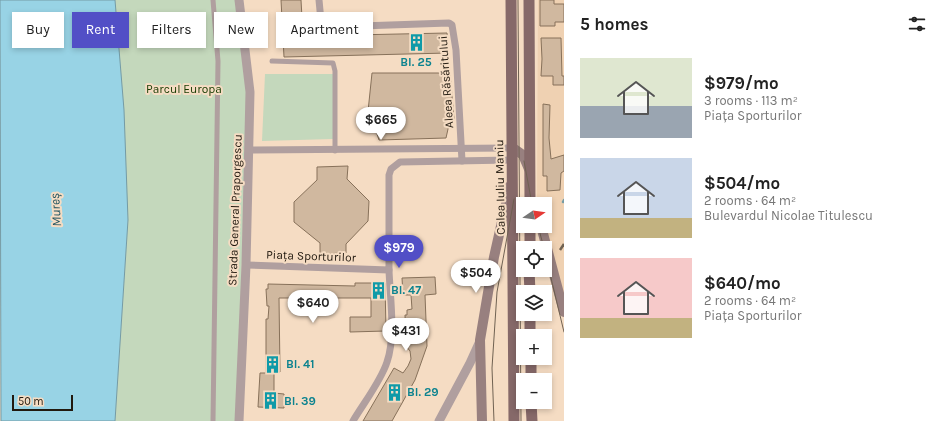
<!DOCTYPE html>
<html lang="en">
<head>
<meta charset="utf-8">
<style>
  body { margin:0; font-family:Karla,sans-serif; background:#f6f6f6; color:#222; height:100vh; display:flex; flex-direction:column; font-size:15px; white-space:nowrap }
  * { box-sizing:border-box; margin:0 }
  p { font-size:13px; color:#767676 }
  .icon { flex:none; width:22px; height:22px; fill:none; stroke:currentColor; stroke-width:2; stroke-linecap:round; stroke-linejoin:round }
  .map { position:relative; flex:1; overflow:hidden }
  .sheet { display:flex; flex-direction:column; background:#fff; width:380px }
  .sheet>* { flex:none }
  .banner { position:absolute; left:12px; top:12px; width:380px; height:36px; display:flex; gap:8px }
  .needle { width:26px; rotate:77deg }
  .fabs { position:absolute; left:516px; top:197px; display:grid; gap:8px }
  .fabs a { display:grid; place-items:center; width:36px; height:36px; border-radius:0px; background:#fff; box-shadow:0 2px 6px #0003; font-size:20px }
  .scale { position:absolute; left:12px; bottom:10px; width:61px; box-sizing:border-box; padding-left:4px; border:2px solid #21190f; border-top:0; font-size:11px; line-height:14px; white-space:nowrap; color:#21190f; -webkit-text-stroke:3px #f5dcc3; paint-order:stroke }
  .price { position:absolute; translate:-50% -34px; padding:0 9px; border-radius:14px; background:#fff; color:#222; font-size:13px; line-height:26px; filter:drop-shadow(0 1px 2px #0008) }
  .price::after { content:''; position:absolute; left:50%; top:24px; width:12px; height:9px; margin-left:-6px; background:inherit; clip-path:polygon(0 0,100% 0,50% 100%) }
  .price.current { background:#524fc6; color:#fff }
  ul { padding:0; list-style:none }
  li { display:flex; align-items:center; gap:12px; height:100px; padding:0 16px }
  li span { display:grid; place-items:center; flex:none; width:112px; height:80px; border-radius:0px; color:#555 }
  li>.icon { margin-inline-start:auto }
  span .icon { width:48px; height:48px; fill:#fffc; stroke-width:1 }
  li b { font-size:17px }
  h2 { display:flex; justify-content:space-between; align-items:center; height:48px; padding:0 16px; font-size:17px }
  .pill { padding:0 14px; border-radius:0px; background:#fff; box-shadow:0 2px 6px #0003; font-size:14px; line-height:36px }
  .pill.current { background:#524fc6; color:#fff }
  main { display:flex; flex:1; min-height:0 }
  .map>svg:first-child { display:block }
</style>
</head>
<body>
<main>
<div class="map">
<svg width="564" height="421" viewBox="0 0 564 421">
  <rect width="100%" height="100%" fill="#f5dcc3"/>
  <polygon fill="#efd1b2" points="538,0 564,0 564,302 545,226 545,204 538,204 537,197"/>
  <g fill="#c4d8bc">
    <polygon points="115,0 236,0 247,100 239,355 235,421 115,421 128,220"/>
    <polygon points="265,74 334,74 333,139 262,141"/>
  </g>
  <polygon fill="#98d3e5" stroke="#749ba5" points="0,0 115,0 124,110 128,220 115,421 1,421"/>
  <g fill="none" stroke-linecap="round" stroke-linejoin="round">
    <polyline stroke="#749ba5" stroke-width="2.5" points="563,202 564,200"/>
  </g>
  <g fill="#d0b89f" stroke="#87715a">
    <polygon points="281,0 301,0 303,36 447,33 448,53 284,57"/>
    <polygon points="540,0 554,0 554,4 564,4 564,22 555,22 555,26 540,26"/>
    <polygon points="541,38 561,38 562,76 564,76 564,85 553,85 553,76 541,76 542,59"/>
    <polygon points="372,73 450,73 454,119 450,120 446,138 379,140 373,122 367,121"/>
    <polygon points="543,104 550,105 549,138 551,159 564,155 564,171 561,173 560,190 547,191 547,176 543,176"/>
    <polygon points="348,166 347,179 369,201 368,221 346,244 346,253 320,254 320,243 294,222 294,202 317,180 317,167"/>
    <polygon points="435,277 436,294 425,295 427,346 415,380 392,421 363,421 394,368 403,373 408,366 411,359 410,351 406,346 405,315 407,315 407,310 412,309 411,295 403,295 402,278"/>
    <polygon points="355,283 385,283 386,331 350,332 350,317 371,317 371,298 279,298 280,372 274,372 274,393 284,394 284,408 258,407 260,373 266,373 266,319 268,319 269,306 267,306 266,289 268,289 268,284 355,286"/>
  </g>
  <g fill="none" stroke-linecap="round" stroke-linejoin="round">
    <g stroke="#b09f9f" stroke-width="5">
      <polyline points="213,0 218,61 213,421"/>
      <polyline points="272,61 333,63 335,71 335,151"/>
    </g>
    <g stroke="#b09f9f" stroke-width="7">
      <polyline points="319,0 321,21 331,27 449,23 452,25 456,50 462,161"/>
      <polyline points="249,150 513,148"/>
      <polyline points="246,265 389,270 389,175 391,169 400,162 513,160"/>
      <path d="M353,421c10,-17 28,-40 34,-59 9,-26 3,-64 2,-92"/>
    </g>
    <g stroke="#b09f9f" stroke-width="9">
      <polyline points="239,0 250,92 246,265 239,421"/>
      <polyline points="439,421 470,363 480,341"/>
    </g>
    <g stroke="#98807f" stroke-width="10">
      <polyline points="513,148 523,155 529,169"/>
      <polyline points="541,226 564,312"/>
      <polyline points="482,421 480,340 494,257 510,186"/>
    </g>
    <g stroke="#866969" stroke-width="11">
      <polyline points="511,0 514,421"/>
      <polyline points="529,0 530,204"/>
      <polyline points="530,248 530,226"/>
      <polyline points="529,270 530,292"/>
      <polyline points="530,314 530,336"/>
      <polyline points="531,358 531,380"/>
      <polyline points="531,402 532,421"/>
    </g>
    <g stroke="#706252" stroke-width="1">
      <polyline points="518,0 521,421"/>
      <polyline points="524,161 532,204"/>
      <polyline points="538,226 544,248"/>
      <polyline points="545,253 564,332"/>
      <polyline points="494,421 492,368 497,292 514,199"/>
    </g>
    <polyline stroke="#706252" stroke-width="2.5" stroke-dasharray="8 4" stroke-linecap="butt" points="560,250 564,244"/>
  </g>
  <defs>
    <symbol id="building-bare" viewBox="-9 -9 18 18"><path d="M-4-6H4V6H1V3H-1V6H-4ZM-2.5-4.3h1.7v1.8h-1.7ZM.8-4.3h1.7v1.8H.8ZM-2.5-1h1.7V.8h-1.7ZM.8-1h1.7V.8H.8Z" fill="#0f9aa8" stroke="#f5dcc3" stroke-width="2.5" paint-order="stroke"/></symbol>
  </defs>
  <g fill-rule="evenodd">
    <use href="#building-bare" x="404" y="30" width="25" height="25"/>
    <use href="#building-bare" x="366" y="278" width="25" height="25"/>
    <use href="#building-bare" x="260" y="352" width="25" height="25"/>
    <use href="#building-bare" x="382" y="380" width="25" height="25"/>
    <use href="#building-bare" x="258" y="388" width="25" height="25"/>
  </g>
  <g text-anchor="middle" stroke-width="4" stroke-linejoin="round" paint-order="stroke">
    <g font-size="12" font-weight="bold" fill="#0d838f" stroke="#f5dcc3" text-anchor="start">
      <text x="416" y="66" text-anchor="middle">Bl. 25</text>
      <text x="391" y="294">Bl. 47</text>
      <text x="286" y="368">Bl. 41</text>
      <text x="407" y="396">Bl. 29</text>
      <text x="284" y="405">Bl. 39</text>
    </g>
    <g font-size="12" fill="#21190f" stroke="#f5dcc3">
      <text transform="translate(446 82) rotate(-94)" y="4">Aleea Răsăritului</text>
      <text transform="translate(500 187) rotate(-91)" y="4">Calea Iuliu Maniu</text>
      <text transform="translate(235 210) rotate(-88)" y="4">Strada General Praporgescu</text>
      <text transform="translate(311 256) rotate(2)" y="4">Piața Sporturilor</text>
    </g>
    <g font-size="12" fill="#163b00" stroke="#f5dcc3">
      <text x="184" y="93">Parcul Europa</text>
    </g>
    <g font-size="13" font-style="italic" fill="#225461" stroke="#f5dcc3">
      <text transform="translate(55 210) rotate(-94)" y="5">Mureș</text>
    </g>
  </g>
</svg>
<div class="fabs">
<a><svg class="needle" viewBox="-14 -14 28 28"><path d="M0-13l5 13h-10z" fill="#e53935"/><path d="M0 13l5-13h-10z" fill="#767676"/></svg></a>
<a><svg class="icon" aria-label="locate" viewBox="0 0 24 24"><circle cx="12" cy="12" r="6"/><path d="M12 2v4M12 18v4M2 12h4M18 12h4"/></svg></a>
<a><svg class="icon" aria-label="layers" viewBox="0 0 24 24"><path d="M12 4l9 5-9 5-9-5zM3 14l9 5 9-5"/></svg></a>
<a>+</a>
<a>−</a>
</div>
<div class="scale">50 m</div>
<b class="price" style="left:381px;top:141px">$665</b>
<b class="price current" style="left:399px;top:269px">$979</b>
<b class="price" style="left:476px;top:294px">$504</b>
<b class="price" style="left:313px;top:324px">$640</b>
<b class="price" style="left:406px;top:352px">$431</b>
<div class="banner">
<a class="pill">Buy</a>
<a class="pill current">Rent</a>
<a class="pill">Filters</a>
<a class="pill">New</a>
<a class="pill">Apartment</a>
</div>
</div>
<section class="sheet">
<h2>5 homes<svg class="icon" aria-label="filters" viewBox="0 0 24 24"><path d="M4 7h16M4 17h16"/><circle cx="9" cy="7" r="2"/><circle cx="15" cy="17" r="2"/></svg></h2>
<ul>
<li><span style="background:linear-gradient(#dfe7d0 60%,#9aa5b1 0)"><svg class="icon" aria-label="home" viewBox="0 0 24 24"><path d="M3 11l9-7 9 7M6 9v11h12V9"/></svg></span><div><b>$979/mo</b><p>3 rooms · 113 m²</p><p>Piața Sporturilor</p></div></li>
<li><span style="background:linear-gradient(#c9d6e8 75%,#c2b280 0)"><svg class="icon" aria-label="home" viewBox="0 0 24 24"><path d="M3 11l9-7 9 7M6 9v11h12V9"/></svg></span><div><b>$504/mo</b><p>2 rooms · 64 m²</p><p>Bulevardul Nicolae Titulescu</p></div></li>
<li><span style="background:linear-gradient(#f6c9c9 75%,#c2b280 0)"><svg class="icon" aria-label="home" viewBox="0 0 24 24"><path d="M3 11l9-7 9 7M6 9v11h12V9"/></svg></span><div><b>$640/mo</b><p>2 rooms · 64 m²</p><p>Piața Sporturilor</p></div></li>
</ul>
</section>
</main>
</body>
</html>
